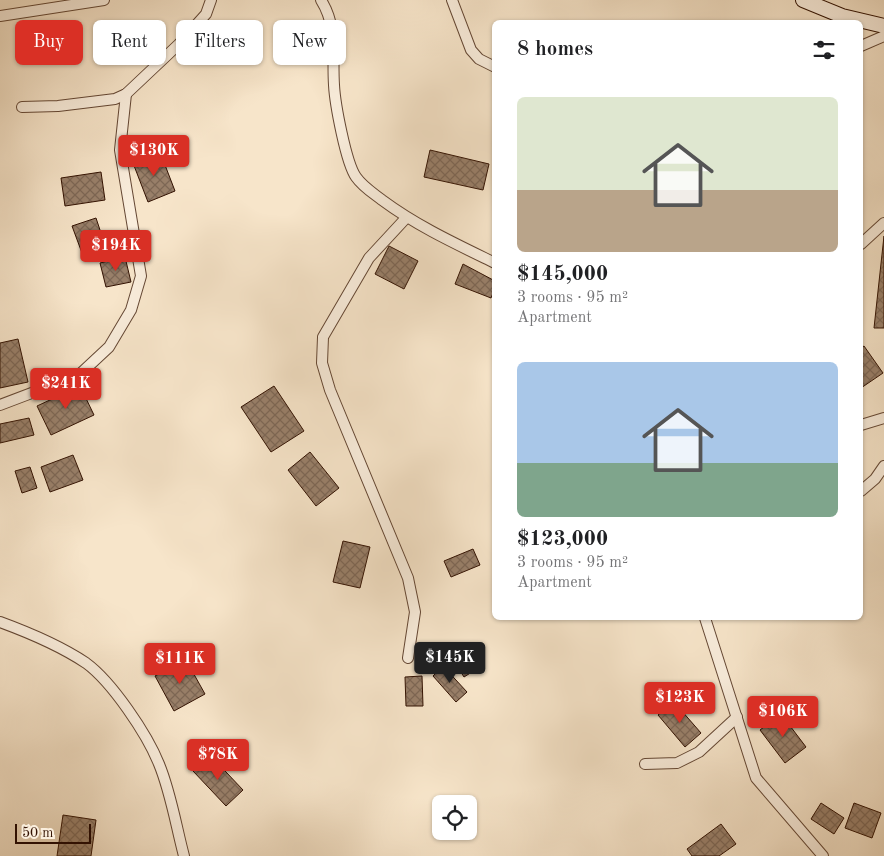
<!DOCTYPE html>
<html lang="en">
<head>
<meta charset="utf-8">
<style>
  body { margin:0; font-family:"Old Standard TT",serif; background:#f6f6f6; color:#202124; height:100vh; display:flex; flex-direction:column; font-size:19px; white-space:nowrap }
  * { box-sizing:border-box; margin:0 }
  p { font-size:16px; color:#757577 }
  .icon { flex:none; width:28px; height:28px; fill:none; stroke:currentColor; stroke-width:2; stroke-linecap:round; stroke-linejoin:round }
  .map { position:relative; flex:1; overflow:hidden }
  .sheet { position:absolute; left:492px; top:20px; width:371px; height:600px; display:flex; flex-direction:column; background:#fff; border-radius:8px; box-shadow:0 1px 4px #0004 }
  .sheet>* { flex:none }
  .banner { position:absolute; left:15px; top:20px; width:402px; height:45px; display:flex; gap:10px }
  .fabs { position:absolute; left:432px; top:795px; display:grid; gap:10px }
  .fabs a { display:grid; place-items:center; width:45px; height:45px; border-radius:8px; background:#fff; box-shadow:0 1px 4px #0004; font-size:25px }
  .scale { position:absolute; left:15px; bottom:12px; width:76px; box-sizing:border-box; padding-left:5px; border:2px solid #331202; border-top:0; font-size:14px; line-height:18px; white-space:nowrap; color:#331202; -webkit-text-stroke:4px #faeedd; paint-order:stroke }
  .price { position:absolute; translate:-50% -42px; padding:0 11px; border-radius:5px; background:#d93025; color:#fff; font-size:16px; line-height:32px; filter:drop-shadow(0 1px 2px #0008) }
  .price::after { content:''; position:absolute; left:50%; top:30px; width:15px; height:11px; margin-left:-8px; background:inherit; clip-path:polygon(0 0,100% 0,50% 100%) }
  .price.current { background:#222; color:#fff }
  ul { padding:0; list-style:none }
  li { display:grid; align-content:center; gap:10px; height:265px; padding:0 25px }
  li span { display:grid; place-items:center; height:155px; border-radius:8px; color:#555 }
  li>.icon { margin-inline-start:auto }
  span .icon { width:90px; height:90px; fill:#fffc; stroke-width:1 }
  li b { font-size:21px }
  h2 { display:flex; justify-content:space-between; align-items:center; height:60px; padding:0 25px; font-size:21px }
  .chip { padding:0 18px; border-radius:8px; background:#fff; box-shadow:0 1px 4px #0004; font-size:18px; line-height:45px }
  .chip.current { background:#d93025; color:#fff }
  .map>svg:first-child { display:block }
</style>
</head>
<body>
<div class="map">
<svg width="884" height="856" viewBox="0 0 884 856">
  <defs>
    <pattern id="building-cross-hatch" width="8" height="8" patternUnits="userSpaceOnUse" patternTransform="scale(1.25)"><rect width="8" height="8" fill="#99806a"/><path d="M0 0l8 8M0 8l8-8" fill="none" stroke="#7d6755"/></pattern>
  </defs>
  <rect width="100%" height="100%" fill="#f7e5ca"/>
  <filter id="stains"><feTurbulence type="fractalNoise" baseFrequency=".004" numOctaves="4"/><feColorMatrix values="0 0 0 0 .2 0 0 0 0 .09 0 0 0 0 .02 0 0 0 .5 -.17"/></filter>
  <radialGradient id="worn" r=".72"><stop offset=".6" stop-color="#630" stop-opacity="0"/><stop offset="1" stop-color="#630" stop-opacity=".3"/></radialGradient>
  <g fill="url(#building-cross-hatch)" stroke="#331202">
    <polygon points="430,150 489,164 483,190 424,177"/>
    <polygon points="160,152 175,191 148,202 133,163"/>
    <polygon points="101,172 105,200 65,206 61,178"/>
    <polygon points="96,218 105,245 82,253 72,226"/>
    <polygon points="884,236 884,328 874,328"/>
    <polygon points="389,246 418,261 404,289 375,274"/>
    <polygon points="125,257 131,282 106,287 100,263"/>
    <polygon points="463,264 495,281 495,288 491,298 455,284"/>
    <polygon points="18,339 28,382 0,388 0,343"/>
    <polygon points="864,346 883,373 861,388 861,348"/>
    <polygon points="80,386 94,415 51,435 37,406"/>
    <polygon points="274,386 304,431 271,452 241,407"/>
    <polygon points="29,418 34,435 0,443 0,424"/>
    <polygon points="310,452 339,488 316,506 288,470"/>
    <polygon points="73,455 83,480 50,492 41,467"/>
    <polygon points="30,467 37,488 22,493 15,471"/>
    <polygon points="343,541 370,547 360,588 333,582"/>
    <polygon points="473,549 480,565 451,577 444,561"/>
    <polygon points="476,654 483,665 464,677 457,666"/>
    <polygon points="186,660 205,694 174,711 155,676"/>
    <polygon points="443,666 467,692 456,702 433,676"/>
    <polygon points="422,676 423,706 406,706 405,677"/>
    <polygon points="674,702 701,733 685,747 658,715"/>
    <polygon points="781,714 806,747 785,763 760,730"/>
    <polygon points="210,755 243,790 226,806 193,771"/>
    <polygon points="821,803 844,818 834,834 811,819"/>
    <polygon points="854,803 881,813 872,838 845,828"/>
    <polygon points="63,815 96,820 91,856 57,856"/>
    <polygon points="721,824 736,844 719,856 692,856 687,849"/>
  </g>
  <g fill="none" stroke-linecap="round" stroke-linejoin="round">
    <defs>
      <g id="street">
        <path d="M321,0c17,27 11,55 13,85 1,19 12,78 22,92 7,10 17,16 26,23 35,26 74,44 113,63"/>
        <polyline points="452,0 471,50 479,59 495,67"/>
        <polyline points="0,16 104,0"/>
        <polyline points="861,46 884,36"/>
        <polyline points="22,107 58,106 115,99 126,94 179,44 206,14 211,0"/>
        <polyline points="406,218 369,258 323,337 322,363 330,390 408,578 415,612 408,658"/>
        <polyline points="861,244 884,223"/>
        <polyline points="0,405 79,375 109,347 131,310 141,276 120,150 126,94"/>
        <polyline points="861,425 884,418"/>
        <polyline points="861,491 875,479 884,466"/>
        <polyline points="705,618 756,778 823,856"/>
        <path d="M0,622c30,11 59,23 86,41 26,19 61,71 73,101 12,29 17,62 25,92"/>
        <polyline points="645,764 677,763 699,752 737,717"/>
      </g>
      <polyline id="secondary" points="803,0 842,16 884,26"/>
    </defs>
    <use href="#street" stroke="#644734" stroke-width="12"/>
    <use href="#secondary" stroke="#331202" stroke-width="16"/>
    <use href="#street" stroke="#faeedd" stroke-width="10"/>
    <use href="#secondary" stroke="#faeedd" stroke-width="14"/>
  </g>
  <rect width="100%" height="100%" filter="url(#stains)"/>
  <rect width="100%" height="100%" fill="url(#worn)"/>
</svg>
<div class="fabs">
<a><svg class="icon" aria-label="locate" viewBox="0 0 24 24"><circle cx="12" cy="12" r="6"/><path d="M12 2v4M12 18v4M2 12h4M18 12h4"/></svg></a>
</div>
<div class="scale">50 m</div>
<b class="price" style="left:154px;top:177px">$130K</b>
<b class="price" style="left:116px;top:272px">$194K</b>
<b class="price" style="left:66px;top:410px">$241K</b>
<b class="price current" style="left:450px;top:684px">$145K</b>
<b class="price" style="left:180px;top:685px">$111K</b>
<b class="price" style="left:680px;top:724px">$123K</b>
<b class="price" style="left:783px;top:738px">$106K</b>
<b class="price" style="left:218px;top:781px">$78K</b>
<div class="banner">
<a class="chip current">Buy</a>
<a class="chip">Rent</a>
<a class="chip">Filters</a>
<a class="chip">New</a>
</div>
<section class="sheet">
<h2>8 homes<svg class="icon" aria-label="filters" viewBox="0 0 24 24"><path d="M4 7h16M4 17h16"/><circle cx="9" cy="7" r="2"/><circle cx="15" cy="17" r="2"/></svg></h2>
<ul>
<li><span style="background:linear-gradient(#dfe7d0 60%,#b9a48a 0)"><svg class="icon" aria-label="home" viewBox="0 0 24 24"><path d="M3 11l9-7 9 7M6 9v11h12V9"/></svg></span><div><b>$145,000</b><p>3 rooms · 95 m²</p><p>Apartment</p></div></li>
<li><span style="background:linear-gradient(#a9c7e8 65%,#7fa58c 0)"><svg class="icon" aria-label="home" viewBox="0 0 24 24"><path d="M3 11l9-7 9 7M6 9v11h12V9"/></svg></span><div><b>$123,000</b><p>3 rooms · 95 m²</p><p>Apartment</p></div></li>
</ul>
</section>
</div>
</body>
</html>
